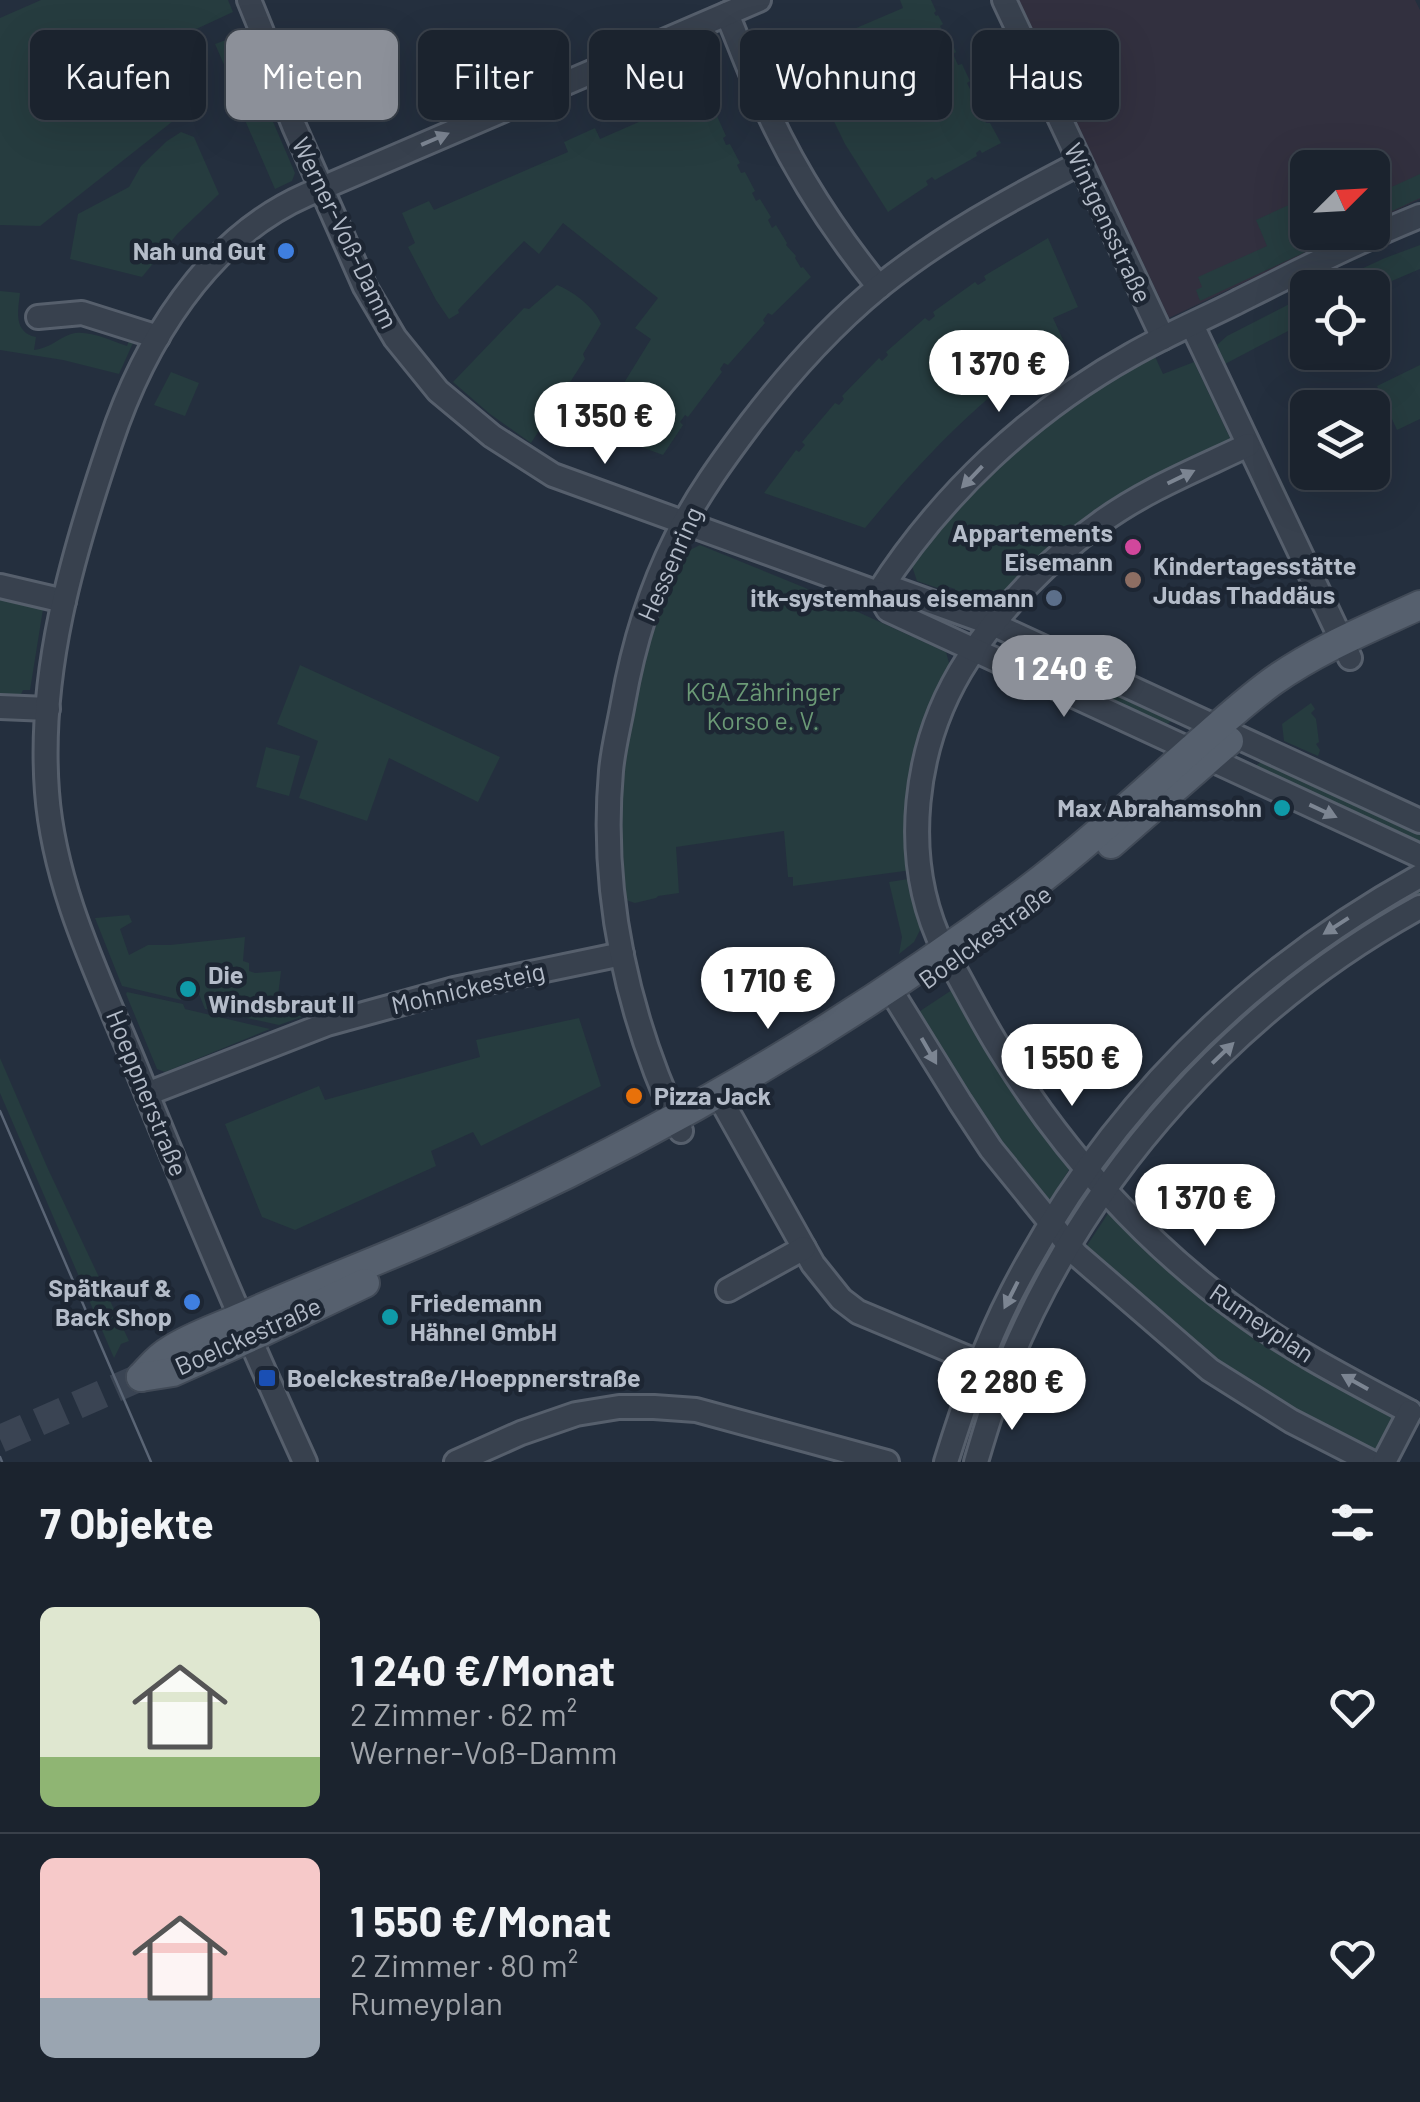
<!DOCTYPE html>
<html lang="de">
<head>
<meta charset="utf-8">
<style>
  body { margin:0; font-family:Barlow,sans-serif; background:#242b36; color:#f1f3f6; height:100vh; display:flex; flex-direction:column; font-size:38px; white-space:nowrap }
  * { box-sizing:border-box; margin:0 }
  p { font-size:32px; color:#a0a4aa }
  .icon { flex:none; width:55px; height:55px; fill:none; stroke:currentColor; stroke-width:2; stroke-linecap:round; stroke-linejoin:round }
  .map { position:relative; height:1462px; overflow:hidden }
  .side { display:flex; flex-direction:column; background:#1b232e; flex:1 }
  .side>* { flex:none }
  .hud { position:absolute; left:30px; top:30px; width:1360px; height:90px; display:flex; gap:20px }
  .needle { width:65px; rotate:66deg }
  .buttons { position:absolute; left:1290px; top:150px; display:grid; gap:20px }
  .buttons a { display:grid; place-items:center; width:100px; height:100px; border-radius:15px; background:#1b232e; box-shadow:0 10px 40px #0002,0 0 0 2px #39404a; font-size:50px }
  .price { position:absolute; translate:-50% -85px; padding:0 22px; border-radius:35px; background:#fff; color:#222; font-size:32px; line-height:65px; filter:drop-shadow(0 2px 5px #0008) }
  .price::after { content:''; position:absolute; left:50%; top:60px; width:30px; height:22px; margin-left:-15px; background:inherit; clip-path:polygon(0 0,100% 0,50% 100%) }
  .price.current { background:#8c9099; color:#fff }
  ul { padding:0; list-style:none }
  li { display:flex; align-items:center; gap:30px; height:250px; padding:0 40px }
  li+li { border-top:2px solid #39404a }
  li span { display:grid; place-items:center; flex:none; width:280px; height:200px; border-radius:15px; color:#555 }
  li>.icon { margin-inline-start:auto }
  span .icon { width:120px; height:120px; fill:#fffc; stroke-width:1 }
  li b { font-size:42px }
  h2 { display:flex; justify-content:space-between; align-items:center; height:120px; padding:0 40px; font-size:42px }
  .chip { padding:0 35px; border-radius:15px; background:#1b232e; box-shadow:0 10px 40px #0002,0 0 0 2px #39404a; font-size:35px; line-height:90px }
  .chip.current { background:#8c9099; color:#fff }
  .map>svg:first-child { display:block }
</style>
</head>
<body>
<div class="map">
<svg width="1420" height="1462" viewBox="0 0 1420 1462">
  <rect width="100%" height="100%" fill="#242f3e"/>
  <polygon fill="#32303f" points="1019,0 1415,0 1420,10 1420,199 1373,221 1372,168 1308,168 1308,232 1349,233 1169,318"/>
  <g fill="#263c3f">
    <polygon points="41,0 228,0 233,12 179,37 177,40 184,56 150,70 173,121 40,226 0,225 0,18"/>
    <polygon points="900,0 931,0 936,11 934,13 936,16 938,15 943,24 940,26 945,36 948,35 956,52 953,54 958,65 962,64 970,81 967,83 972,93 975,92 984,110 981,112 986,123 990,123 1001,143 982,153 980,150 976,153 977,156 935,180 932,177 926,181 928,185 888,212 845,144 800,52 903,8"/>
    <polygon points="234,37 239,39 259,91 239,99 215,44"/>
    <polygon points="707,92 713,106 710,108 713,117 717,116 726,136 723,138 726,145 730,144 740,163 737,165 741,173 745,172 755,191 752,193 756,201 760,199 771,217 768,220 772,228 776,225 787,243 786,245 796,256 795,258 801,268 803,267 811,277 772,315 768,313 763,320 765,323 728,365 724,363 720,369 722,372 688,417 685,415 680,422 683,425 663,455 595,430 651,339 635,328 658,298 563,223 539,254 524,241 458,310 459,313 449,319 436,300 408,247 415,243 402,213 429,201 434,210 568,152 564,142 595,128 600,139"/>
    <polygon points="262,96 295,173 292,181 275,189 241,111 242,104"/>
    <polygon points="181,132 194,137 219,194 178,233 142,277 70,259 78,214 129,187 141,166 167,141"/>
    <polygon points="1374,166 1385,190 1420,174 1420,198 1373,220 1372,168 1371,167"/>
    <polygon points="1304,198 1307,205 1308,232 1346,233 1200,301 1196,290 1202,287 1198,277 1267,246 1256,220"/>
    <path d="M1048,238l30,69 -25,11 10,22c-80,56 -135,112 -198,188l-101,-35 32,-43 3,2 6,-7 -3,-3 33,-39 4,2 5,-6 -2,-3 37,-38 3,3 6,-6 -2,-3 39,-34 4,3 6,-5 -2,-4 42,-30 3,3 8,-5 -2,-4z"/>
    <polygon points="1420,245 1420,269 1373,289 1322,287 1385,258"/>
    <path d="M557,285c16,6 38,23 44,39l-18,30 2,5 -54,84 -41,-29 -37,-32 71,-74 5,1z"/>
    <path d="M0,291l20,2c-2,18 -7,39 16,44l-2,13c16,-2 23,-11 37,-16 16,-5 41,7 56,12l4,-12h6l-18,40 -56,-14 -63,-10z"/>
    <polygon points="1307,295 1307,321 1225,364 1217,345 1227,336"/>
    <path d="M1152,350l11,24 31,-12 36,76 -2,3c-33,16 -68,30 -100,48 -53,29 -97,73 -136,119l-38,-14 1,-5 -9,-3 -2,4 -27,-9 -5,-15 -6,-5 125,-132z"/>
    <polygon points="1420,365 1420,419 1397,430 1377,386"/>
    <polygon points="171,372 199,383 185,416 154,405"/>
    <path d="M700,545l103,42 143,65 6,22 -40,196 -119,16v-9h-5l-4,-46 -108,16 3,46 -21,3 -2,2 -21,5 -9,-3c-2,-28 -4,-57 -4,-85 0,-91 26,-179 62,-262z"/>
    <polygon points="0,592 44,603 30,690 23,690 17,702 0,701"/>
    <polygon points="1011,639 1178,716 1161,729 1000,654"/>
    <polygon points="300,665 500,757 478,802 389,758 367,821 299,798 318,741 277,724"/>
    <polygon points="1311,703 1315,709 1311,713 1316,719 1319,742 1316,744 1320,750 1318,756 1284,741 1282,724"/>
    <polygon points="266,747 300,756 289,796 256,787"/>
    <polygon points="1261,762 1301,780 1346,793 1420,828 1420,849 1254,767"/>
    <polygon points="915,878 926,923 922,926 914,942 899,954 902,937 889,882"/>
    <polygon points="1420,883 1420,900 1351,942 1108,1175 1096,1166 1232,1014"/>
    <polygon points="129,915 132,922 120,929 129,955 148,945 170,945 245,937 243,961 249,963 249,971 255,973 281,971 278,996 286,999 284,1006 310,1005 310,1014 279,1025 205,1009 195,984 178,991 181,1000 122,986 95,918"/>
    <polygon points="958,986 1074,1162 1044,1209 914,1015"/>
    <polygon points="127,992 183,1004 185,1009 270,1029 165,1072 157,1069 126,994"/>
    <polygon points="579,1018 601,1086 481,1146 473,1132 431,1151 436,1166 295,1230 262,1217 225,1124 319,1086 325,1100 480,1057 476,1040"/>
    <polygon points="0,1058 48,1169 129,1341 121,1344 114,1358 0,1093"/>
    <polygon points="1113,1206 1131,1224 1390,1406 1396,1418 1377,1454 1258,1397 1082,1253"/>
  </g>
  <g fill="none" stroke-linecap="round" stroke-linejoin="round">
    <polyline stroke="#3a4453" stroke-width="28" stroke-dasharray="28 14" stroke-linecap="butt" points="0,1439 141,1377"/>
    <defs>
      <g id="minor">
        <polyline points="249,0 262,32 278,86 294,126 365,287 395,338 438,391 492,436 553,475 878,593 895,589 995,625 1420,821"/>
        <polyline points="1004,0 1163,338"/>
        <path d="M727,14c11,26 21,54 33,80 30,70 71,134 119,193"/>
        <polyline points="38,317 82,313 158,337"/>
        <polyline points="1192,325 1350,658"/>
        <path d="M1248,445c-50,24 -103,45 -148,78 -50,35 -99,85 -132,136 -55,84 -69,200 -24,291 20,35 38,72 60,106 61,98 142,188 236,256 53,39 112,69 170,100"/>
        <polyline points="0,586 64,601"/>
        <path d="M878,593c63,-98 151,-181 253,-238 33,-19 68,-34 102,-51 62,-31 123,-62 187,-88"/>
        <polyline points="878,593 888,610 1420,856"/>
        <polyline points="0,707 48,709"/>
        <polyline points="890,989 960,1102 991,1149 1076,1254 1210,1370 1291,1421 1371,1462"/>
        <polyline points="147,1094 327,1024 454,989 622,954"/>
        <polyline points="725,1107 813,1264 841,1299 858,1312 992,1368"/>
        <path d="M681,1131c-53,-112 -81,-236 -70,-360 2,-23 8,-45 12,-68 10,-57 27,-113 53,-165 20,-41 47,-78 74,-114 38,-50 81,-98 130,-138 61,-49 130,-87 200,-123"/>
        <polyline points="728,1290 804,1248"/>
        <path d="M305,1462c-60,-131 -116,-264 -170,-397 -36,-88 -81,-177 -88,-273 -9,-120 25,-236 63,-348 33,-100 96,-205 196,-249l453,-195"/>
        <polyline points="456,1462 521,1433 576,1414 619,1407 654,1407 696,1410 887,1462"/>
        <path d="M946,1462c18,-58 38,-116 66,-170 93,-180 231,-318 408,-416"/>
        <path d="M976,1462c10,-34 20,-68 34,-101 80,-191 228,-354 410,-454"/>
        <polyline points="1384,1462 1410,1412"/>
      </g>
      <g id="major">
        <polyline points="1111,844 1229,741"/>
        <path d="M141,1377c9,-9 17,-20 28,-26 22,-15 51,-24 75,-35 62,-28 126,-52 188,-79 211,-92 409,-207 593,-345 58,-44 112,-94 167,-143 26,-23 52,-47 81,-68 45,-32 97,-53 147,-76"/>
        <polyline points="141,1377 173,1372 260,1333 365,1283"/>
      </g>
    </defs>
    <use href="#minor" stroke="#565f6c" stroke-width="28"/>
    <use href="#major" stroke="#414a57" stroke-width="32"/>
    <use href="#minor" stroke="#38414e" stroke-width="22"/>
    <use href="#major" stroke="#56606e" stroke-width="28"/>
    <g stroke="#5a6575" stroke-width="2.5">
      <polyline points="0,1111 151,1462"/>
      <polyline points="0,1457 2,1462"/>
    </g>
  </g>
  <defs><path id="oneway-solid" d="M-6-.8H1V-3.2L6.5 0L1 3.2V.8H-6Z" transform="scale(2.5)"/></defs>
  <g fill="#7c8592">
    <use href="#oneway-solid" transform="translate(435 139) rotate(-23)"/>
    <use href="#oneway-solid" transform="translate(972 477) rotate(134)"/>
    <use href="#oneway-solid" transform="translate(1181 477) rotate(-26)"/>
    <use href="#oneway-solid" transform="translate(1323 811) rotate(25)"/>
    <use href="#oneway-solid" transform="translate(1336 926) rotate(147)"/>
    <use href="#oneway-solid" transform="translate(929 1051) rotate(60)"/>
    <use href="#oneway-solid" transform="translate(1223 1053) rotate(-44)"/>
    <use href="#oneway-solid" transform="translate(1011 1295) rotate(117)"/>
    <use href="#oneway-solid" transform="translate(1355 1382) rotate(-151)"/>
  </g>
  <g fill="#3f7fe0" stroke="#1d2633" stroke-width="4">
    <circle cx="286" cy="251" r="10"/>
    <circle cx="192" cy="1302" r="10"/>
  </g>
  <circle fill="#d1479c" stroke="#1d2633" stroke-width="4" cx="1133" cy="547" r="10"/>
  <circle fill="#8d6e63" stroke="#1d2633" stroke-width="4" cx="1133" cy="580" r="10"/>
  <circle fill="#5c6f8a" stroke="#1d2633" stroke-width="4" cx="1054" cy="598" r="10"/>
  <g fill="#0f9aa8" stroke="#1d2633" stroke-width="4">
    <circle cx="1282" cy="808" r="10"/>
    <circle cx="188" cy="989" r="10"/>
    <circle cx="390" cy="1317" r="10"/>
  </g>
  <circle fill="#e8710a" stroke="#1d2633" stroke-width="4" cx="634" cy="1096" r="10"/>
  <rect fill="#1a4fb4" stroke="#1d2633" stroke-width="4" x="257" y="1368" width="20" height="20" rx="5"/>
  <g text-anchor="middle" stroke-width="9" stroke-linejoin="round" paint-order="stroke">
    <g font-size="25" fill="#b4bcc9" stroke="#1d2633">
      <text transform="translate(1108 223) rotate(65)" y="9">Wintgensstraße</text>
      <text transform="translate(345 233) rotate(64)" y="9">Werner-Voß-Damm</text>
      <text transform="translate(670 564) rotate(-66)" y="9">Hessenring</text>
      <text transform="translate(985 937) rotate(-36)" y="9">Boelckestraße</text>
      <text transform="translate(468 988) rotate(-13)" y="9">Mohnickesteig</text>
      <text transform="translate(147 1093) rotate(68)" y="9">Hoeppnerstraße</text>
      <text transform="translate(1262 1323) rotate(34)" y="9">Rumeyplan</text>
      <text transform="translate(248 1336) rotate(-24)" y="9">Boelckestraße</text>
    </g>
    <g font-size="25" font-weight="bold" fill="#b4bcc9" stroke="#1d2633" text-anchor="end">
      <text x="266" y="260">Nah und Gut</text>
      <text x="1113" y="542">Appartements<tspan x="1113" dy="29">Eisemann</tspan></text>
      <text x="1153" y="575" text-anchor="start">Kindertagesstätte<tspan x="1153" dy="29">Judas Thaddäus</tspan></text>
      <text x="1034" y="607">itk-systemhaus eisemann</text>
      <text x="1262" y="817">Max Abrahamsohn</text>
      <text x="208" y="984" text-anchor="start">Die<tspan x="208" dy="29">Windsbraut II</tspan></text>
      <text x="654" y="1105" text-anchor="start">Pizza Jack</text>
      <text x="172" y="1297">Spätkauf &amp;<tspan x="172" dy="29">Back Shop</tspan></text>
      <text x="410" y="1312" text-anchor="start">Friedemann<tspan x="410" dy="29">Hähnel GmbH</tspan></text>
      <text x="287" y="1387" text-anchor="start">Boelckestraße/Hoeppnerstraße</text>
    </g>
    <g font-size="25" fill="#6b9a76" stroke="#1d2633">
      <text x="763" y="701">KGA Zähringer<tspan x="763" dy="29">Korso e. V.</tspan></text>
    </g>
  </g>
</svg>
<div class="buttons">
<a><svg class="needle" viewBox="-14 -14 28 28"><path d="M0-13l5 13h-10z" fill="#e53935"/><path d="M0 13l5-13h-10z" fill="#a0a4aa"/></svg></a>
<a><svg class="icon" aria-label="locate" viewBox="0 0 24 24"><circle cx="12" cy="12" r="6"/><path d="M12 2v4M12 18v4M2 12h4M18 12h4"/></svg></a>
<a><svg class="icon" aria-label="layers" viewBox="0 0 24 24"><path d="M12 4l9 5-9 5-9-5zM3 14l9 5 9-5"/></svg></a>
</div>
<b class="price" style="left:999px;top:415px">1 370 €</b>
<b class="price" style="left:605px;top:467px">1 350 €</b>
<b class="price current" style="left:1064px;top:720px">1 240 €</b>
<b class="price" style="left:768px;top:1032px">1 710 €</b>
<b class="price" style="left:1072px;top:1109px">1 550 €</b>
<b class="price" style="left:1205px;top:1249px">1 370 €</b>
<b class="price" style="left:1012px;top:1433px">2 280 €</b>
<div class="hud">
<a class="chip">Kaufen</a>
<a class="chip current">Mieten</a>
<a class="chip">Filter</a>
<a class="chip">Neu</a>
<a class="chip">Wohnung</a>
<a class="chip">Haus</a>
</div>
</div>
<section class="side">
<h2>7 Objekte<svg class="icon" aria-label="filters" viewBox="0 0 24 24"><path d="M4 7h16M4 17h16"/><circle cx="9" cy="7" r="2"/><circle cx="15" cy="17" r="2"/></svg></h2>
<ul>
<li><span style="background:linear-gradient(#dfe7d0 75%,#8fb573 0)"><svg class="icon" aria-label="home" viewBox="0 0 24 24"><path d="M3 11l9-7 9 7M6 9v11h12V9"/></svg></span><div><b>1 240 €/Monat</b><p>2 Zimmer · 62 m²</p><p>Werner-Voß-Damm</p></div><svg class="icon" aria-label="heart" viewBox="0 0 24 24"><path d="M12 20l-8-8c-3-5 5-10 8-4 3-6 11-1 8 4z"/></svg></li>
<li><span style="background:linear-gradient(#f6c9c9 70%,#9aa5b1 0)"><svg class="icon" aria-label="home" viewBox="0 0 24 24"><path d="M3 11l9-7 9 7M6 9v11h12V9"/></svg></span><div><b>1 550 €/Monat</b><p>2 Zimmer · 80 m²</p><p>Rumeyplan</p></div><svg class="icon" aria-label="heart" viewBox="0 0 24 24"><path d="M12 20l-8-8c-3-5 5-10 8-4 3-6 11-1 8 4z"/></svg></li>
</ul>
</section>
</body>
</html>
